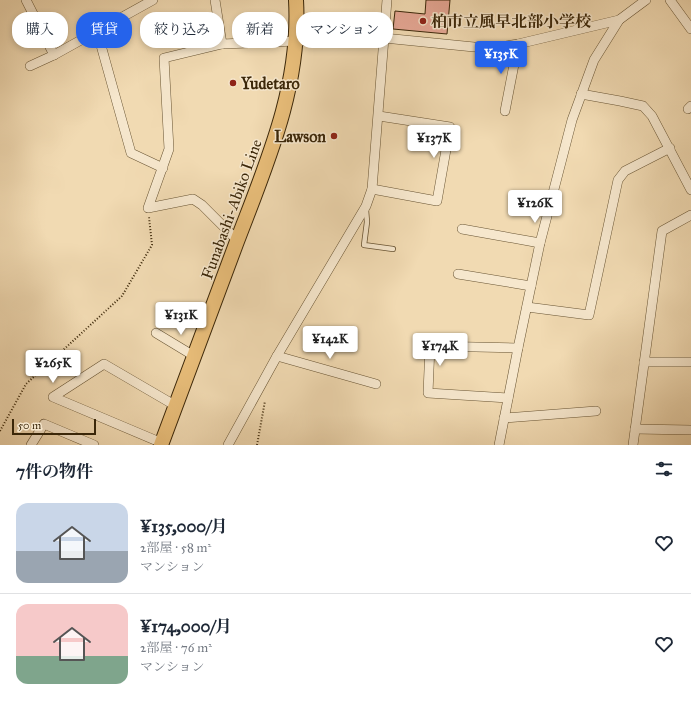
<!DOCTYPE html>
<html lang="ja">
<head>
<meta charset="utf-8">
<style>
  body { margin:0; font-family:"IM FELL Great Primer","Noto Serif JP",serif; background:#f2f2f3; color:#1f2937; height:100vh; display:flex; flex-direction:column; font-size:15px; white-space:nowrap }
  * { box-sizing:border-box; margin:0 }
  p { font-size:13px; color:#747a83 }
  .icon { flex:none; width:22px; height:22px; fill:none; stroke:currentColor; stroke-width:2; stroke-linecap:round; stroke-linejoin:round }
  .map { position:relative; height:445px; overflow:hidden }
  .details { display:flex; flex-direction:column; background:#fff; flex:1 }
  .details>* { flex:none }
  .hud { position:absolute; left:12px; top:12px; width:400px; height:36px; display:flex; gap:8px }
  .scale { position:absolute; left:12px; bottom:10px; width:84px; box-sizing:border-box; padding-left:4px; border:2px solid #3b2709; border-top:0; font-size:11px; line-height:14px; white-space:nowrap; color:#3b2709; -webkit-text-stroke:3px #f6e7cd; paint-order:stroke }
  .price { position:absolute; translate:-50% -34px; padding:0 9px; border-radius:4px; background:#fff; color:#222; font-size:13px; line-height:26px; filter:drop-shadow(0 1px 2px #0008) }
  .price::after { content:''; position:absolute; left:50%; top:24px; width:12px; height:9px; margin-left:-6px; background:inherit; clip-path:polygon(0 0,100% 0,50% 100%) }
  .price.selected { background:#2563eb; color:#fff }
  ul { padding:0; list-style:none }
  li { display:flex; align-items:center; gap:12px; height:100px; padding:0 16px }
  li+li { border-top:1px solid #e0e1e3 }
  li span { display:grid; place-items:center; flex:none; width:112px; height:80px; border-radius:12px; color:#555 }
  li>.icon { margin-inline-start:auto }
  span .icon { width:48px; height:48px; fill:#fffc; stroke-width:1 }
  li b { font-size:17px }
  h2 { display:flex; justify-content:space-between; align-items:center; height:48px; padding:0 16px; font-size:17px }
  .pill { padding:0 14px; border-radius:16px; background:#fff; box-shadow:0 2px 6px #0003; font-size:14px; line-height:36px }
  .pill.selected { background:#2563eb; color:#fff }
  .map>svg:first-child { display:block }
</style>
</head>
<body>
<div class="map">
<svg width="691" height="445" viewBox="0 0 691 445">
  <rect width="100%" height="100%" fill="#f1dab2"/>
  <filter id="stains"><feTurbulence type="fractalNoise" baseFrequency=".005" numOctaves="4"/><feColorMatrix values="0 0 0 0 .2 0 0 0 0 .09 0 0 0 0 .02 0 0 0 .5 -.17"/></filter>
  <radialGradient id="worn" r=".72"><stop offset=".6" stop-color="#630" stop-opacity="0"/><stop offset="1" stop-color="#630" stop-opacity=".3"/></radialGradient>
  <polygon fill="#e6a795" stroke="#3b2709" points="426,0 450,0 447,34 393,29 395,11 425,14"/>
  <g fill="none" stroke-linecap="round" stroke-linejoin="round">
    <defs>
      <polyline id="lane" points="366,210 367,222 364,245 393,249"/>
      <g id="street">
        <polyline points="26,0 54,55"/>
        <polyline points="215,0 222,44"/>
        <polyline points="670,0 691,29"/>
        <polyline points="97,31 131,153 163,168"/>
        <polyline points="30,66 54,55 153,0"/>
        <polyline points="581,94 620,101 643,106 652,116 691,190"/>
        <polyline points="688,109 691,106"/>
        <polyline points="505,111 518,44"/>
        <polyline points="372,189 437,201 450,127 379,116"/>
        <polyline points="462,229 540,243"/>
        <polyline points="238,241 202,205 193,199 148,208 169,149 164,58 222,44 296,41 384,38 474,47 494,48 518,44 619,20 646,0"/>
        <polyline points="458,274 531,286"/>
        <polyline points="527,307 589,315 618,180 625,171 670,148"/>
        <polyline points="156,333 194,356"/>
        <polyline points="277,356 376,384"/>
        <polyline points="644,362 691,362"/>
        <polyline points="508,398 428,393 430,346 518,348"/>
        <polyline points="504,418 596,411"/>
        <polyline points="635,429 691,430"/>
        <polyline points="162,443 53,397 104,364 176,406"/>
        <polyline points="31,445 44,424 94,445"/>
        <polyline points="228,445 277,356 366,206 372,189 387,0"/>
        <polyline points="499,445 518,348 540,243 572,120 594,60 619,20"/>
        <polyline points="633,445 662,231 691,215"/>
      </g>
      <path id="primary" d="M161,445c25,-67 50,-134 75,-201 30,-79 65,-157 60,-244"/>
    </defs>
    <use href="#lane" stroke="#685433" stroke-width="6"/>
    <use href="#street" stroke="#685433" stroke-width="10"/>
    <use href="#primary" stroke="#3b2709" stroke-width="16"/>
    <g stroke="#3b2709" stroke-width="2" stroke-dasharray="1 2" stroke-linecap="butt">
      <polyline points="0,431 26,384 122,296 152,245 149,217"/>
      <polyline points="257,445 265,401"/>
    </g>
    <use href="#lane" stroke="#f6e7cd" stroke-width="4.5"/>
    <use href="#street" stroke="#f6e7cd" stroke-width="9"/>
    <use href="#primary" stroke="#e8bd79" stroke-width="14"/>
  </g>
  <g fill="#8f2418" stroke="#f6e7cd" stroke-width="1.5">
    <circle cx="423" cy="21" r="4"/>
    <circle cx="233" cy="83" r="4"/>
    <circle cx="334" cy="136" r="4"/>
  </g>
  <g text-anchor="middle" stroke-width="3" stroke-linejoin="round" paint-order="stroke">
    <g font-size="16" font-weight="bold" fill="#3b2709" stroke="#f6e7cd" text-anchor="start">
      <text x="431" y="27">柏市立風早北部小学校</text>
      <text x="241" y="89">Yudetaro</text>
      <text x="326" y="142" text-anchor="end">Lawson</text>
    </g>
    <g font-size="16" fill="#3b2709" stroke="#f6e7cd">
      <text transform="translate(231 209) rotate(-70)" y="6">Funabashi-Abiko Line</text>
    </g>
  </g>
  <rect width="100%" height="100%" filter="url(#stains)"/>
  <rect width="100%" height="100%" fill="url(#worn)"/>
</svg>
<div class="scale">50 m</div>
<b class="price selected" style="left:501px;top:75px">¥135K</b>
<b class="price" style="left:434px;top:159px">¥137K</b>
<b class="price" style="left:535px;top:224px">¥126K</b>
<b class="price" style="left:181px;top:336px">¥131K</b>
<b class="price" style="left:330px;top:360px">¥142K</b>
<b class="price" style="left:440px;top:367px">¥174K</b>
<b class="price" style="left:53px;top:384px">¥265K</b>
<div class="hud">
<a class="pill">購入</a>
<a class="pill selected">賃貸</a>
<a class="pill">絞り込み</a>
<a class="pill">新着</a>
<a class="pill">マンション</a>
</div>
</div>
<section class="details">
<h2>7件の物件<svg class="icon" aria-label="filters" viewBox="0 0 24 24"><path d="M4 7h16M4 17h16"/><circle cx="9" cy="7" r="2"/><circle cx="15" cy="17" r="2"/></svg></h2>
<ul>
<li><span style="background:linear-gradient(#c9d6e8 60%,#9aa5b1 0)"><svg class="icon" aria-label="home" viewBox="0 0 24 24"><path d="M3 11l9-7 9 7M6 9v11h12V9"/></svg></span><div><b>¥135,000/月</b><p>2部屋 · 58 m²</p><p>マンション</p></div><svg class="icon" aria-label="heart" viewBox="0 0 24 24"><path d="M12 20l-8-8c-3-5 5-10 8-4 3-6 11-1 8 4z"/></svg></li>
<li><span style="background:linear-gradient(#f6c9c9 65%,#7fa58c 0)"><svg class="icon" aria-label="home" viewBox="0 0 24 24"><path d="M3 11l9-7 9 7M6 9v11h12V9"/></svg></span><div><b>¥174,000/月</b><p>2部屋 · 76 m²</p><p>マンション</p></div><svg class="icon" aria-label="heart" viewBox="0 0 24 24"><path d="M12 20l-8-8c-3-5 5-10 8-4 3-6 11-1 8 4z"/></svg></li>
</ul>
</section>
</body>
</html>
